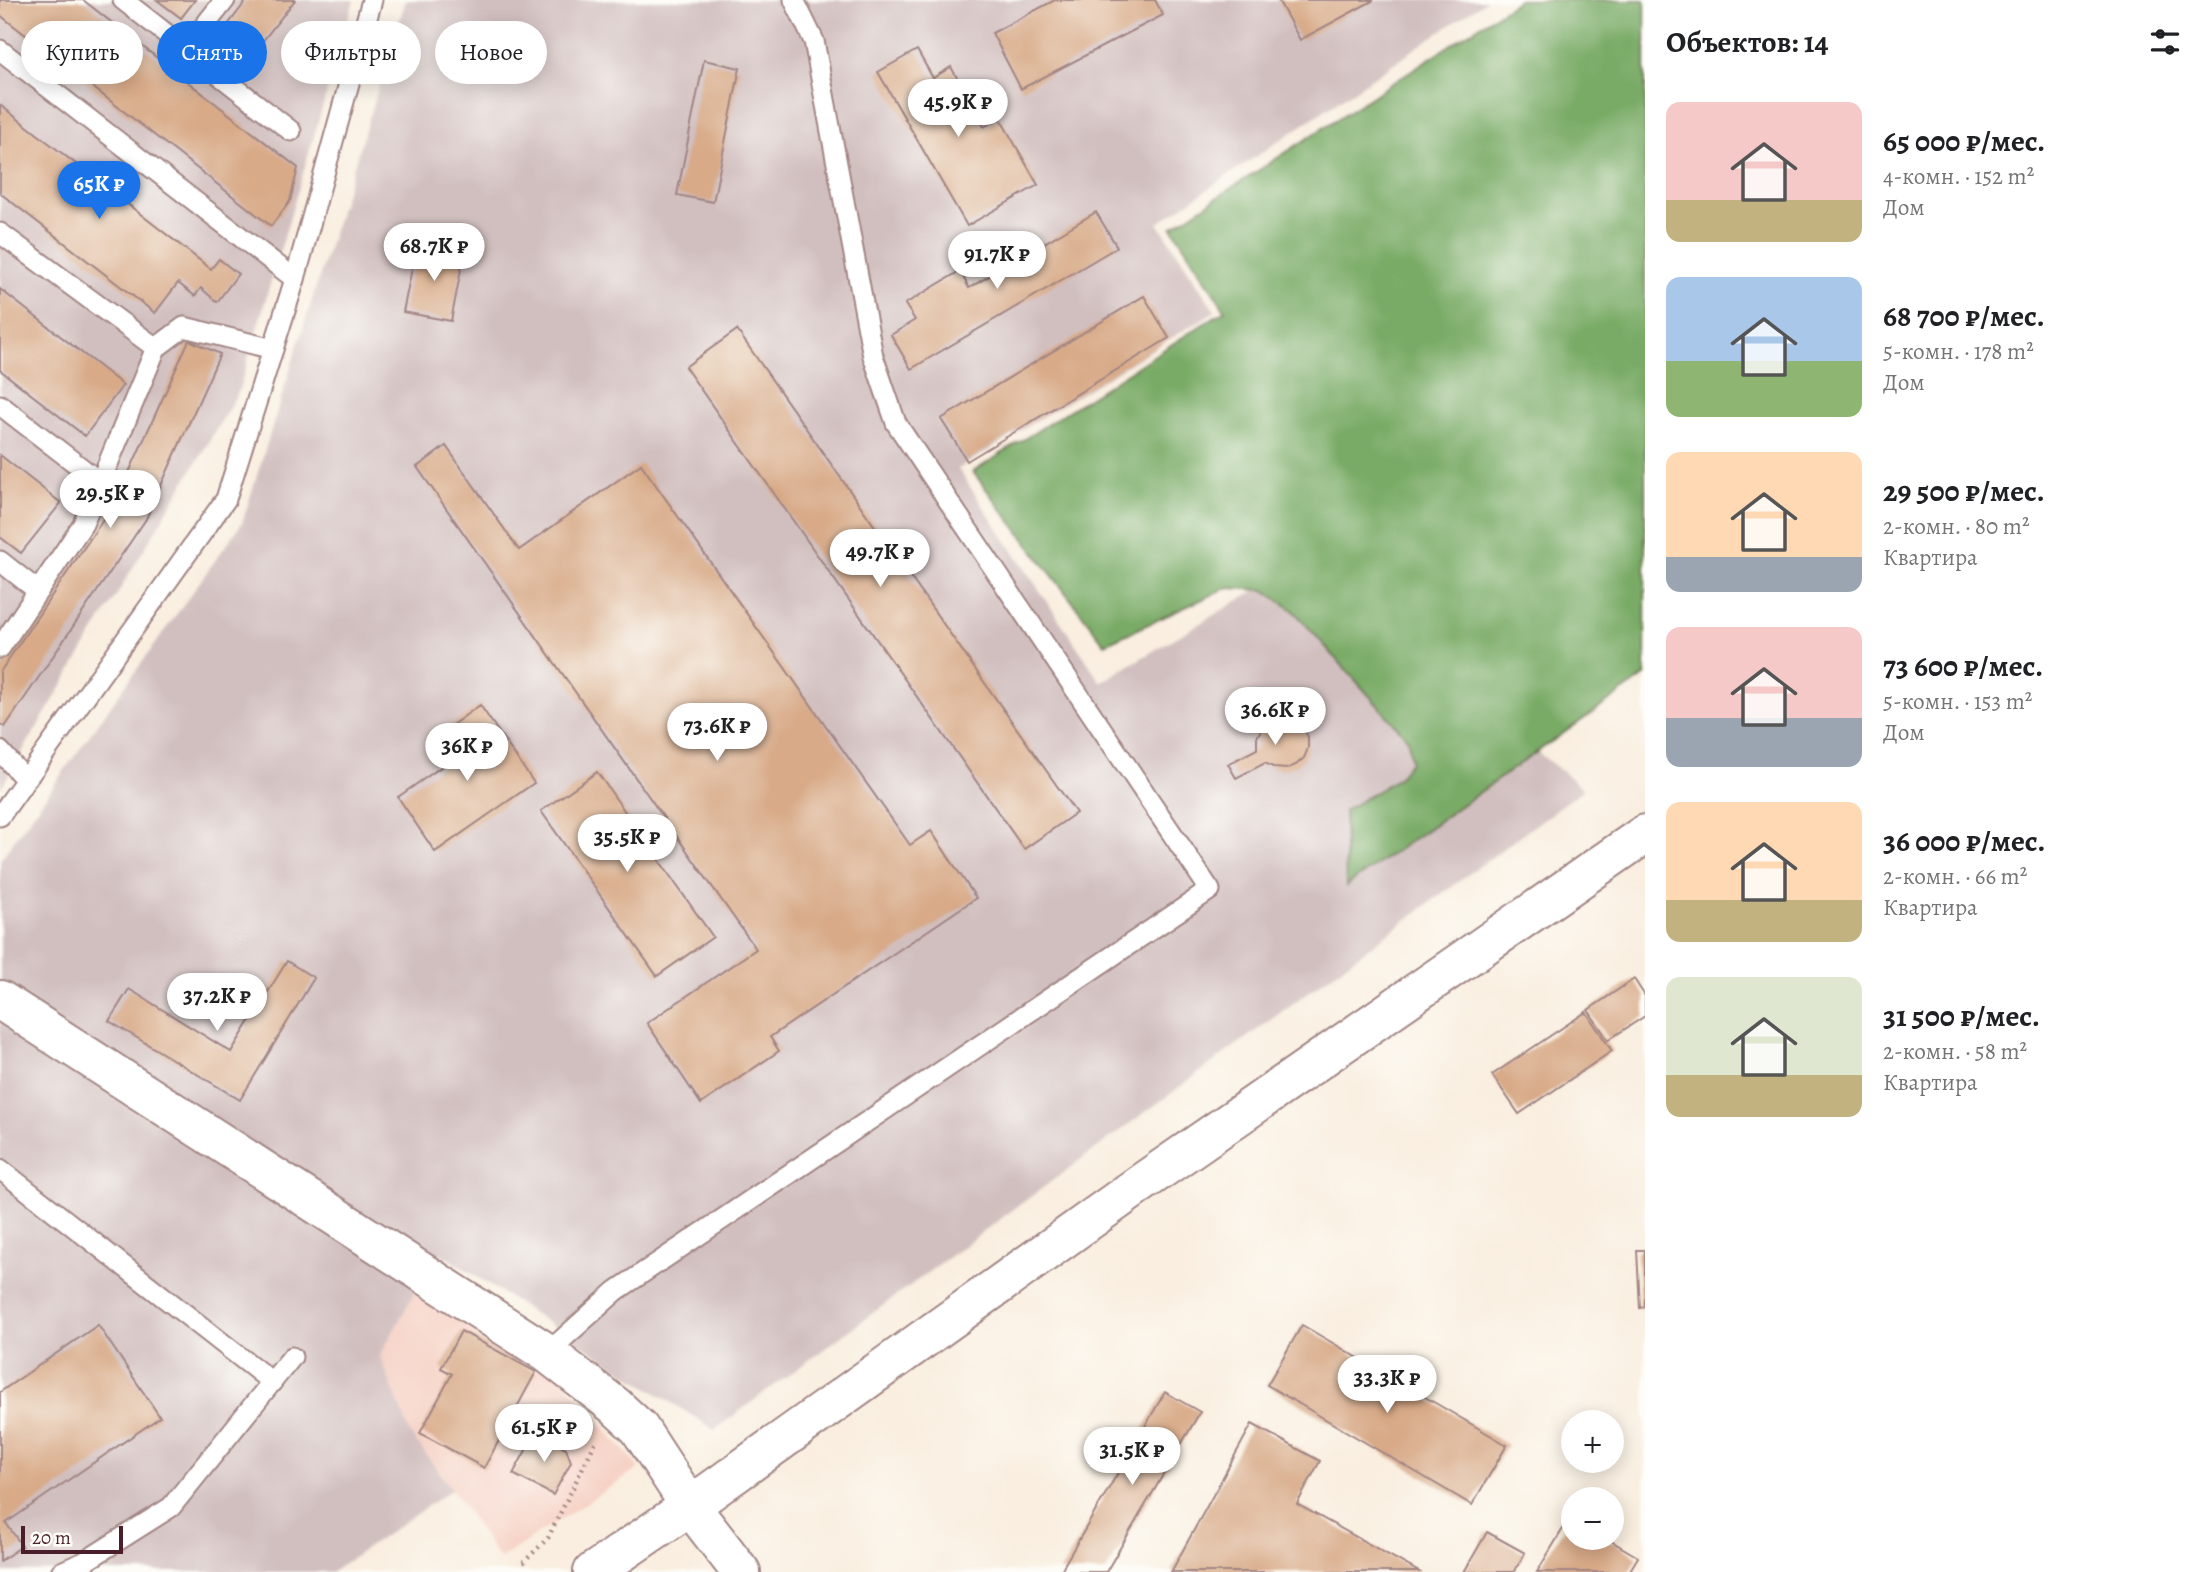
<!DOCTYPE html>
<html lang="ru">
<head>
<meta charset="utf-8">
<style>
  body { margin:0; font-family:Alegreya,serif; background:#f2f2f2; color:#202124; height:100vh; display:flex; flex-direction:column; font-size:26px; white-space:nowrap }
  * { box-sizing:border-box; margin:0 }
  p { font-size:23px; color:#757577 }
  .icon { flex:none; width:38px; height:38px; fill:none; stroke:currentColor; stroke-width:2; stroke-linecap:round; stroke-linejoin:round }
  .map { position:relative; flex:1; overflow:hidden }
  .sheet { display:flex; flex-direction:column; background:#fff; width:560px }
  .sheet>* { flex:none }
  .banner { position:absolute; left:21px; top:21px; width:665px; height:63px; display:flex; gap:14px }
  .controls { position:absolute; left:1561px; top:1410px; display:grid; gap:14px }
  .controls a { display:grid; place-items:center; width:63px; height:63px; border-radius:50%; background:#fff; box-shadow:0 4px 18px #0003; font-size:35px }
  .scale { position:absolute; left:21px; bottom:18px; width:102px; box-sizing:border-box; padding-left:7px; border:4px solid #4a1f2b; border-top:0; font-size:19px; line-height:24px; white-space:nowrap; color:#4a1f2b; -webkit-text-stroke:5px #fdfcf7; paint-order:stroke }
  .price { position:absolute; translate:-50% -60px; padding:0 16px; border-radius:24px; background:#fff; color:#222; font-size:23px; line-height:46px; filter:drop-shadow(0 2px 4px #0008) }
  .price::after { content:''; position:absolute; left:50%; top:42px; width:21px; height:16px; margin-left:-10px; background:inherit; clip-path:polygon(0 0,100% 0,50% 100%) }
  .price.selected { background:#1a73e8; color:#fff }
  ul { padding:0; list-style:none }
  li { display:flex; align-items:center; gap:21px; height:175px; padding:0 21px }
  li span { display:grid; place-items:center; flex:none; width:196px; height:140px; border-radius:14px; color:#555 }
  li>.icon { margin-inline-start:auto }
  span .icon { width:84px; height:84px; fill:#fffc; stroke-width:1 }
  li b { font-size:30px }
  h2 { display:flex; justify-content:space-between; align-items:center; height:84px; padding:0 21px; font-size:30px }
  .tag { padding:0 24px; border-radius:32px; background:#fff; box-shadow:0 4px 18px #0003; font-size:24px; line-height:63px }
  .tag.selected { background:#1a73e8; color:#fff }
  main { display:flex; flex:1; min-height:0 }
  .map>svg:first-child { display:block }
</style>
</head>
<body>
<main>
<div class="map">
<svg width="1645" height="1572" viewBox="0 0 1645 1572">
  <rect width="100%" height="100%" fill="#fdfcf7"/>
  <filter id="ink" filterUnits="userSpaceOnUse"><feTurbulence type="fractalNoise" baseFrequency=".0143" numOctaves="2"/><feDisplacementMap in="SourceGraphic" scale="14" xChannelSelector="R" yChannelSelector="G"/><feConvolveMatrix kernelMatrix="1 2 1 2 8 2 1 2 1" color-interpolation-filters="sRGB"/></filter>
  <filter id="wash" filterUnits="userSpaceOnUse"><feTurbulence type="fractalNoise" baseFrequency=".00686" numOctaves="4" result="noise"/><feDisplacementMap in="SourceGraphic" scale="28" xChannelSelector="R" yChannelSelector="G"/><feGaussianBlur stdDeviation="1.57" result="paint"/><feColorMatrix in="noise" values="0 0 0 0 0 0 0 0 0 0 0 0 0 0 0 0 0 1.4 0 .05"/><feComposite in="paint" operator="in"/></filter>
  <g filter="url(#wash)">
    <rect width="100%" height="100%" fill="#f9eedf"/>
    <polygon fill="#f6d1c5" points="416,1290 551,1366 640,1468 499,1559 452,1489 411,1435 380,1356"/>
    <g fill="#d1bfbf">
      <polygon points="0,0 354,0 238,393 0,789"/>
      <polygon points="406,0 1487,0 1158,223 1215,311 958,469 1101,682 1300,564 1584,789 714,1430 440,1253 416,1290 380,1356 411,1435 452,1489 332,1572 0,1572 0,860 242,523"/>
    </g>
    <polygon fill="#79ab66" stroke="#626548" stroke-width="2" points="1519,0 1645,0 1645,676 1346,886 1344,811 1398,778 1411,761 1408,739 1293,610 1264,590 1227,588 1105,644 973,472 1225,310 1172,227"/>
    <g id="blocks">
      <g fill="#d8aa88">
        <polygon points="0,0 83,0 298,168 290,201 271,226 0,15"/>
        <polygon points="157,0 195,0 181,18"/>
        <polygon points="247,0 295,0 243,66 214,43"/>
        <polygon points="1055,0 1155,0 1163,15 1021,89 992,33"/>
        <polygon points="1278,0 1374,0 1300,40"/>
        <polygon points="917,50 933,78 951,67 984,127 1000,118 1038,185 967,226 878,72"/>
        <polygon points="704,60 740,68 713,202 677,195"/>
        <polygon points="0,105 211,269 219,259 238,274 217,302 201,288 195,296 178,283 155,313 0,193"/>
        <polygon points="1096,212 1117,247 911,369 891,335 915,320 905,304 960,271 969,288"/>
        <polygon points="417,244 464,254 451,321 403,312"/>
        <polygon points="0,289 123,385 85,436 0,370"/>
        <polygon points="1144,296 1169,338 967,461 941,419"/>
        <polygon points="737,330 1076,813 1024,849 685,367"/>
        <polygon points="189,340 220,354 146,519 5,727 0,724 0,672 117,499"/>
        <polygon points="446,446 519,550 641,464 910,845 931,831 976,898 770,1037 779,1051 701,1104 647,1023 756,949 417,467"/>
        <polygon points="0,455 61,503 21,553 0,537"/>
        <polygon points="480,705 534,783 435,852 398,797 464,751 448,728"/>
        <polygon points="1285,717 1295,720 1303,727 1308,737 1308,748 1304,758 1296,765 1286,769 1275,768 1265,763 1236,778 1228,764 1257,749 1257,737 1264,725 1274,718"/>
        <polygon points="597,772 713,937 657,976 541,811"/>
        <polygon points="287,961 314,978 240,1100 109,1021 129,989 231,1052"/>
        <polygon points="1634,979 1645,996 1645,1016 1608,1040 1588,1010"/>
        <polygon points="1586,1012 1612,1051 1519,1114 1492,1075"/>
        <polygon points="1637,1250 1645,1250 1645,1307 1640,1308"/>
        <polygon points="98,1325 160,1417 6,1523 22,1546 0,1561 0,1392"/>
        <polygon points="1302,1325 1507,1445 1472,1505 1267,1385"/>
        <polygon points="461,1331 536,1372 484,1468 420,1433 452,1374 441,1368"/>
        <polygon points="1165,1392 1200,1412 1106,1572 1060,1572"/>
        <polygon points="1252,1424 1320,1461 1297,1504 1419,1572 1171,1572"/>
        <polygon points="543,1436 566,1448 571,1462 553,1495 513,1474 531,1441"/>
        <polygon points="1570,1517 1573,1519 1573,1538 1606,1538 1638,1557 1629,1572 1537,1572"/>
        <polygon points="1487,1532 1525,1553 1514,1572 1464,1572"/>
      </g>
    </g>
  </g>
  <g filter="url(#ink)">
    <use href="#blocks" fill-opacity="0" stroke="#a28685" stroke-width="2"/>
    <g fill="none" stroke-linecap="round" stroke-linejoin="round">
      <defs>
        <g id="service">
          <polyline points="123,0 291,131"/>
          <polyline points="186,49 225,0"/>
          <polyline points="0,50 295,279"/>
          <polyline points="0,233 156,348 184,327 273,349"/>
          <polyline points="0,405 101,483"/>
          <polyline points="0,561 38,591"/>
          <polyline points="0,648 83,524 156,348"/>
          <polyline points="0,751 25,779"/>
          <polyline points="0,816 226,499 295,279 372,0"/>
          <polyline points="0,1169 272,1382"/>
          <polyline points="547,1353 616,1291 1210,890 896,423 873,356 814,41 794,0"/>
          <polyline points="61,1572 84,1562 171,1507 292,1357"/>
        </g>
        <polyline id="minor" points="0,1000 547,1353 614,1405 639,1428 690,1506"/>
        <g id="tertiary">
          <polyline points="690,1506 741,1572"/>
          <polyline points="593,1572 690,1506 1143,1182 1645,834"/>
        </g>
      </defs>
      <use href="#service" stroke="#a28685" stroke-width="23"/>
      <use href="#minor" stroke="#a28685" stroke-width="42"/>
      <use href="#tertiary" stroke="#a28685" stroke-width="42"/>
      <polyline stroke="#a28685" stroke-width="4.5" stroke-dasharray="2 5" stroke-linecap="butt" points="523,1563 548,1538 597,1439"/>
      <use href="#service" stroke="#fff" stroke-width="19"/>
      <use href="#minor" stroke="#fff" stroke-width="38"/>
      <use href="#tertiary" stroke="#fff" stroke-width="38"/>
    </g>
  </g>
</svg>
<div class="controls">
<a>+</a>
<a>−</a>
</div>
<div class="scale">20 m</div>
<b class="price" style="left:958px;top:139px">45.9K ₽</b>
<b class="price selected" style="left:99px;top:221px">65K ₽</b>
<b class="price" style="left:434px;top:283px">68.7K ₽</b>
<b class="price" style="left:997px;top:291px">91.7K ₽</b>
<b class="price" style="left:110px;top:530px">29.5K ₽</b>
<b class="price" style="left:880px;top:589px">49.7K ₽</b>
<b class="price" style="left:1275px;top:747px">36.6K ₽</b>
<b class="price" style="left:717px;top:763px">73.6K ₽</b>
<b class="price" style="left:467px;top:783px">36K ₽</b>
<b class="price" style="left:627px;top:874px">35.5K ₽</b>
<b class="price" style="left:217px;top:1033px">37.2K ₽</b>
<b class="price" style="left:1387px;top:1415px">33.3K ₽</b>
<b class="price" style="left:544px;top:1464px">61.5K ₽</b>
<b class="price" style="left:1132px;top:1487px">31.5K ₽</b>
<div class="banner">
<a class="tag">Купить</a>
<a class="tag selected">Снять</a>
<a class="tag">Фильтры</a>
<a class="tag">Новое</a>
</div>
</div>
<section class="sheet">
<h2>Объектов: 14<svg class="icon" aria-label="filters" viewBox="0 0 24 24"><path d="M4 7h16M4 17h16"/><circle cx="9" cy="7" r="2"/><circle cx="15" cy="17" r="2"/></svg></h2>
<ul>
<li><span style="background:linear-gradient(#f6c9c9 70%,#c2b280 0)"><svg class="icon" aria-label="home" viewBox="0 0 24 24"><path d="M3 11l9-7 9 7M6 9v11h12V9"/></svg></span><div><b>65 000 ₽/мес.</b><p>4-комн. · 152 m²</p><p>Дом</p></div></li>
<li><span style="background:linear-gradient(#a9c7e8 60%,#8fb573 0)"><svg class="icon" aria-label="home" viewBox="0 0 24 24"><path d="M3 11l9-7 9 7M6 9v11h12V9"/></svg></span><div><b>68 700 ₽/мес.</b><p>5-комн. · 178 m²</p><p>Дом</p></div></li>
<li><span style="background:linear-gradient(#ffd9b3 75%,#9aa5b1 0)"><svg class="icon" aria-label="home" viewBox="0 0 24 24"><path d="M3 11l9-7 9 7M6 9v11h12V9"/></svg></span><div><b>29 500 ₽/мес.</b><p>2-комн. · 80 m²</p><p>Квартира</p></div></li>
<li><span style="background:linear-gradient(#f6c9c9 65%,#9aa5b1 0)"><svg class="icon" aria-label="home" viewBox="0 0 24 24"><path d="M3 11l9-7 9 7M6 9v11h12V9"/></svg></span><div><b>73 600 ₽/мес.</b><p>5-комн. · 153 m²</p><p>Дом</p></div></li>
<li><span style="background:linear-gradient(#ffd9b3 70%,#c2b280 0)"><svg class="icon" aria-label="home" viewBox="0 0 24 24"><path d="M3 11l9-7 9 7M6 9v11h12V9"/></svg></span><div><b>36 000 ₽/мес.</b><p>2-комн. · 66 m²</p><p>Квартира</p></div></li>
<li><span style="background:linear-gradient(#dfe7d0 70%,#c2b280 0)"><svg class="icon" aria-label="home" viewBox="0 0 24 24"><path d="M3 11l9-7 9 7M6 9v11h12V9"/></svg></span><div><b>31 500 ₽/мес.</b><p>2-комн. · 58 m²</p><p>Квартира</p></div></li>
</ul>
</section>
</main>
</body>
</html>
